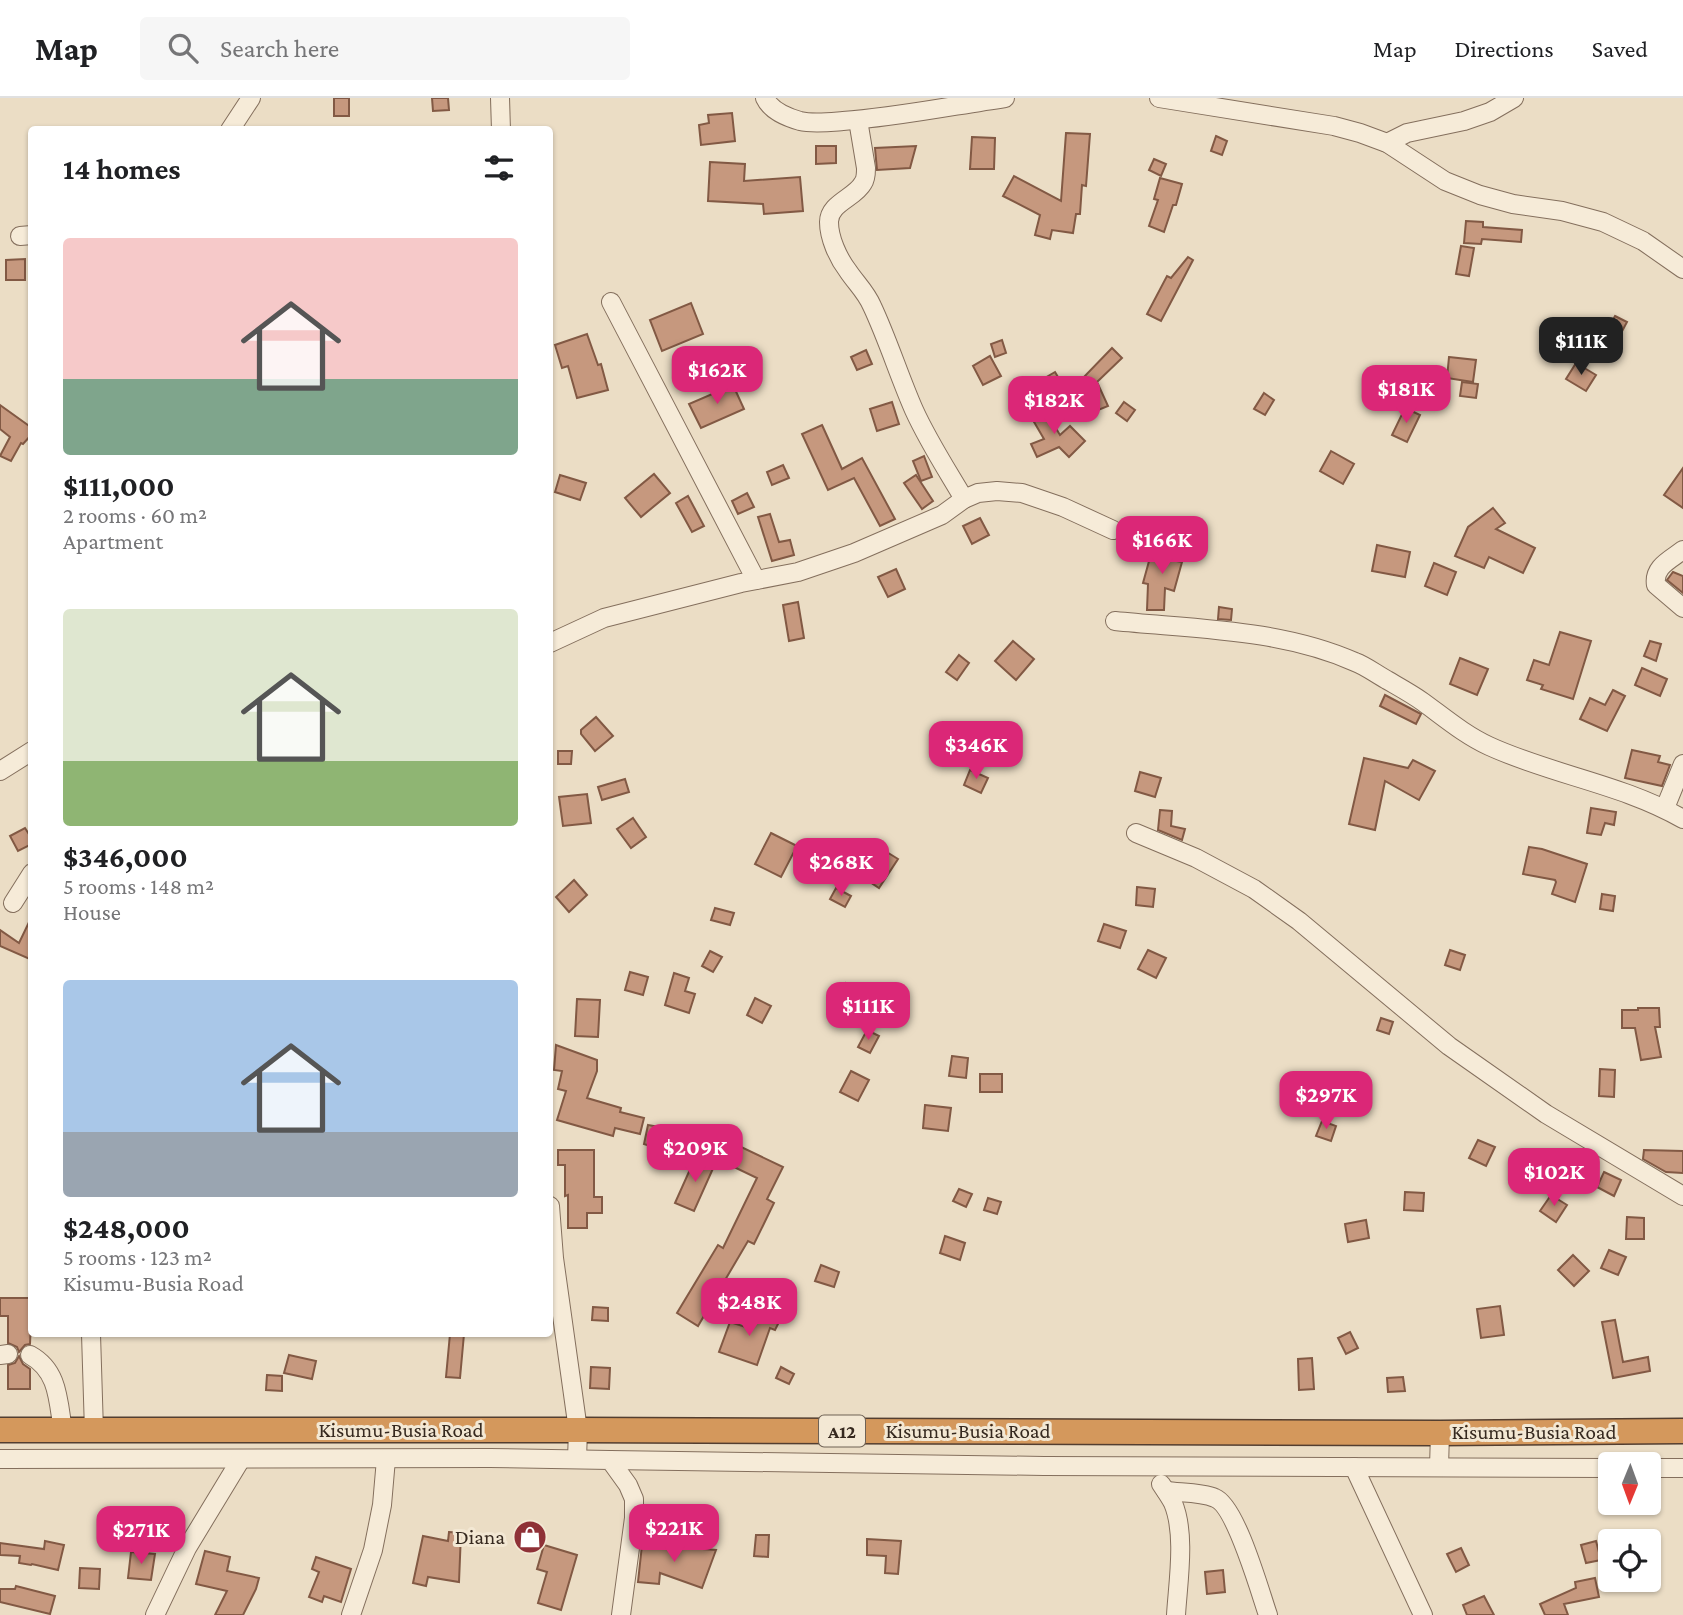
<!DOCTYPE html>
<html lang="en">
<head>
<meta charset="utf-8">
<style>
  body { margin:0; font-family:"Crimson Pro",serif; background:#f6f6f6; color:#202124; height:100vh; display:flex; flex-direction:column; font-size:26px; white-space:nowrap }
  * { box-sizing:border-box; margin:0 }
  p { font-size:23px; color:#757577 }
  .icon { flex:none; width:38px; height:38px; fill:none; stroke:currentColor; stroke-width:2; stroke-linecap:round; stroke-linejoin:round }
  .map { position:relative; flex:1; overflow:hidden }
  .drawer { position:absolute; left:28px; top:28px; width:525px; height:1211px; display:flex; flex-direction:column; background:#fff; border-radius:7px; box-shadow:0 2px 5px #0004 }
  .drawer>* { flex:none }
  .needle { width:46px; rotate:181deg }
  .tools { position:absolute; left:1598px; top:1354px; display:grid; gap:14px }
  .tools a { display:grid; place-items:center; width:63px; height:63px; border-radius:7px; background:#fff; box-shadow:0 2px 5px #0004; font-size:35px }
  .price { position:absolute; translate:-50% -60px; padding:0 16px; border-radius:14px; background:#db2777; color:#fff; font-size:23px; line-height:46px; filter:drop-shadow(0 2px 4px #0008) }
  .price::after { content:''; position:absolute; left:50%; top:42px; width:21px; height:16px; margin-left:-10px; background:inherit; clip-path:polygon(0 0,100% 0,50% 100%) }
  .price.selected { background:#222; color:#fff }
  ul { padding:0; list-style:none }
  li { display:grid; align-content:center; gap:14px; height:371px; padding:0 35px }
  li span { display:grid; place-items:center; height:217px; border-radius:7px; color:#555 }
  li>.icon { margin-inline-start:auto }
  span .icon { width:126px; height:126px; fill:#fffc; stroke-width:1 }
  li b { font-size:30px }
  h2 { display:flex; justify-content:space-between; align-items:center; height:84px; padding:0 35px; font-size:30px }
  header { display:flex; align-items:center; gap:42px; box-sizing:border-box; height:98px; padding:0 35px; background:#fff; border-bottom:2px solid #e0e0e0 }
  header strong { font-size:33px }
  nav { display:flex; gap:38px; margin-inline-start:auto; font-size:24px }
  .search { width:490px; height:63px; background:#f6f6f6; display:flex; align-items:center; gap:18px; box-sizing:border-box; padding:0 24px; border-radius:7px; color:#757577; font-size:26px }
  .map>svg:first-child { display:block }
</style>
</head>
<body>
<header>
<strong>Map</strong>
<div class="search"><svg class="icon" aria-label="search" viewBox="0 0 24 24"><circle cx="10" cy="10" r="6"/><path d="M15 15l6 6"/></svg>Search here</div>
<nav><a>Map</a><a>Directions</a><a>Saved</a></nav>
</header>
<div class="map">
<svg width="1683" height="1517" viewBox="0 0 1683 1517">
  <rect width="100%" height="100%" fill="#ebddc5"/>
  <g fill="#c6987e" stroke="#825944" stroke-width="2">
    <rect x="334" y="0" width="15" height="18"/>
    <polygon points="432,0 448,0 449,12 433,13"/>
    <polygon points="732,15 735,43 701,47 699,27 709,25 708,17"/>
    <polygon points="1066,35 1090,36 1086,88 1082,87 1080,116 1076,116 1073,135 1052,132 1050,141 1035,137 1040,117 1003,98 1014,78 1061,103"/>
    <polygon points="1216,38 1227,43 1222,57 1211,53"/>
    <polygon points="972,39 995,40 994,71 970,71"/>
    <polygon points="816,48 836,48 836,65 816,66"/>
    <polygon points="916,48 910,70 877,72 875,50"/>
    <polygon points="1154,61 1166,66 1161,78 1149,72"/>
    <polygon points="710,64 745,66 744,83 800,79 803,113 764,116 763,106 708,103"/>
    <polygon points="1160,80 1182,86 1176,107 1173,107 1164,134 1149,128 1158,102 1154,101"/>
    <polygon points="1466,123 1483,124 1483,129 1522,132 1521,144 1482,141 1481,146 1464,145"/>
    <polygon points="1461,148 1474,150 1469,178 1456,176"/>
    <polygon points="1188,159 1193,162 1161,223 1147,216 1167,178 1171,180"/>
    <polygon points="25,161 25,182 6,182 6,162"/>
    <polygon points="691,205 703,236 662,253 650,222"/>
    <polygon points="1615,218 1627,224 1619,239 1607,233"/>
    <polygon points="587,236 598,267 601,266 608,292 577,300 568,268 562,270 555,247"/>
    <polygon points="1002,242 1006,255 995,259 991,246"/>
    <polygon points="1112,250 1122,260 1097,284 1108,308 1091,315 1081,291 1067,296 1078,285 1077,282 1084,279"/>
    <polygon points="866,252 872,266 857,272 851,259"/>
    <polygon points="990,258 1001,278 983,287 973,268"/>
    <polygon points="1449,259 1476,262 1473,284 1447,280"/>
    <polygon points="1576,265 1596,277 1586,293 1566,281"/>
    <polygon points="1055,274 1062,286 1036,301 1031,293 1031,288"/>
    <polygon points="1462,284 1478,286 1476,300 1460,298"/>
    <polygon points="733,287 744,311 701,330 689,306"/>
    <polygon points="1264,295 1274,302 1265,317 1254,311"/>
    <polygon points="892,304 899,326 877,333 870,311"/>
    <polygon points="1124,304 1135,312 1127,323 1116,315"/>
    <polygon points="0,307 32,330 32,336 23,346 21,345 11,363 0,358 10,339 0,331"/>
    <polygon points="1043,309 1060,337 1070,328 1085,343 1069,359 1059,349 1037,359 1031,346 1044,341 1030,317"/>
    <polygon points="1405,310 1420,317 1407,344 1392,337"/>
    <polygon points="822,327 842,371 862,360 895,421 880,428 854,380 828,392 802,336"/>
    <polygon points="1331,353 1354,366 1343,386 1320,373"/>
    <polygon points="924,358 932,379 921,383 913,363"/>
    <polygon points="783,367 789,380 772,387 767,374"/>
    <polygon points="1683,370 1683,410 1664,397"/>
    <polygon points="654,376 670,395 641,419 625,400"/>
    <polygon points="560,377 586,385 580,402 555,394"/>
    <polygon points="916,377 933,403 922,411 904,385"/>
    <polygon points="747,395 754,409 738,416 732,403"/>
    <polygon points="688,398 704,428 692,434 676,405"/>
    <polygon points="1493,410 1505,425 1496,431 1535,450 1523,475 1489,459 1484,470 1455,458 1468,429"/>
    <polygon points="770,416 779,444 790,442 794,457 772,463 758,419"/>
    <polygon points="980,420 989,437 972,446 963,428"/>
    <polygon points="1165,443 1178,445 1176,463 1182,464 1174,493 1165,490 1164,512 1147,512 1148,486 1143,485 1151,456 1163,459"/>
    <polygon points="1377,447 1410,454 1405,479 1372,473"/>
    <polygon points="1434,465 1456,474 1447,497 1425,488"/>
    <polygon points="896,471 905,491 888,499 878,479"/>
    <polygon points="1673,474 1683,478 1683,495 1667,482"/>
    <polygon points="798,504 804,540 789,543 783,507"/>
    <polygon points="1219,509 1232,511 1231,522 1218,521"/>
    <polygon points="1560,534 1591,543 1573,601 1541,591 1543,587 1527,582 1534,562 1549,567"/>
    <polygon points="1013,543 1034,561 1016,582 995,563"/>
    <polygon points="1650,543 1661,546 1656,563 1644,558"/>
    <polygon points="959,557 969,565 957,582 946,574"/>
    <polygon points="1460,560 1488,571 1477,597 1450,586"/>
    <polygon points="1642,570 1667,581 1660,598 1635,587"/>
    <polygon points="1613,592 1625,598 1607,633 1580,621 1590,600 1605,607"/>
    <polygon points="1385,597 1421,616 1416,626 1380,608"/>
    <polygon points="596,619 613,638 595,653 581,636 581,632"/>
    <polygon points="1632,652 1660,658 1658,664 1670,667 1662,688 1625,680"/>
    <polygon points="558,653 572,653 571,666 558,666"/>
    <polygon points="1364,660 1408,670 1413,662 1435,673 1419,702 1385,683 1375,732 1349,726"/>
    <polygon points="970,672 988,680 981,695 964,687"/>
    <polygon points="1140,674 1161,680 1155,699 1135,693"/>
    <polygon points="625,681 629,694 602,702 598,689"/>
    <polygon points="587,696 591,725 563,728 559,699"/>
    <polygon points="1591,710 1616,714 1614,727 1605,725 1601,737 1587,735"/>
    <polygon points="1160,712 1172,713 1171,728 1185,731 1182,742 1158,732"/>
    <polygon points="633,720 646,739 631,750 617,731"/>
    <polygon points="25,730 32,741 32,746 18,753 10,738"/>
    <polygon points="771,735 797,748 781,779 755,766"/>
    <polygon points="877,748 898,761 879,790 858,776"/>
    <polygon points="1529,749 1542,751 1587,766 1575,804 1552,796 1556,784 1555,782 1523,776"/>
    <polygon points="574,782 587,797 569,814 556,799"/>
    <polygon points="1137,789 1155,791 1153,809 1136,807"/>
    <polygon points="836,790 851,798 845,809 830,801"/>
    <polygon points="1602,796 1615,798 1613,813 1600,811"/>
    <polygon points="715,810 734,815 730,827 711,822"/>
    <polygon points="32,818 32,862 0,848 0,832 19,845"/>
    <polygon points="1104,826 1126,833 1120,850 1098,843"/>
    <polygon points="1148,852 1166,860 1156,880 1138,871"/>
    <polygon points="1450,852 1465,857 1460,872 1445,867"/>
    <polygon points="710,853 722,859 713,874 702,868"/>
    <polygon points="630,874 648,879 643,897 625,892"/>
    <polygon points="674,875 689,880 685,893 695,896 689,915 665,907"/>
    <polygon points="846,885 859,891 855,900 864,904 858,917 836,907"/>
    <polygon points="755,900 771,908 762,925 747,917"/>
    <polygon points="577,901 600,902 598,939 575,938"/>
    <polygon points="1638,910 1659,910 1660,929 1655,929 1661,959 1641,962 1635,930 1622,930 1622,912 1638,912"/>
    <polygon points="1381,920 1393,924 1389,936 1377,932"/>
    <polygon points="867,932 879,938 870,955 858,949"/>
    <polygon points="556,947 597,962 597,973 587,1000 621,1010 620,1014 644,1020 640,1036 615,1030 613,1038 557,1022 566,993 558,991 562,973 554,972"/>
    <polygon points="952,958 968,960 966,980 949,978"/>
    <polygon points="1600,971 1615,972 1614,999 1599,998"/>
    <polygon points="851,973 869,982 858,1003 840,994"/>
    <rect x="980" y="976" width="22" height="18"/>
    <polygon points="925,1007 951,1010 948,1033 923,1030"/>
    <polygon points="1322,1023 1336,1028 1331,1043 1316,1038"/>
    <polygon points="648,1027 677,1032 673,1056 659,1053 660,1051 644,1046"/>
    <polygon points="718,1038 783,1069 767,1101 774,1105 754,1146 748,1143 698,1228 677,1215 718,1147 723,1150 757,1080 709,1057"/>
    <polygon points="1478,1042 1495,1049 1486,1068 1469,1060"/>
    <polygon points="558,1052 594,1052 594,1099 602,1099 602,1115 587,1115 587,1130 568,1130 568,1097 565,1098 565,1067 558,1067"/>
    <polygon points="1644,1052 1683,1053 1683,1075 1666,1074 1643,1061"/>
    <polygon points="696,1058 715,1066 694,1113 675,1105"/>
    <polygon points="1604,1074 1621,1082 1614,1098 1597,1089"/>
    <polygon points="959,1091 972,1096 966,1109 953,1103"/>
    <polygon points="1405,1094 1424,1095 1423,1113 1404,1112"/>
    <polygon points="1551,1097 1567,1107 1556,1124 1540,1113"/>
    <polygon points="988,1100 1001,1104 997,1116 984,1112"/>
    <polygon points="1627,1119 1644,1120 1644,1141 1626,1141"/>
    <polygon points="1366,1122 1369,1140 1348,1144 1345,1126"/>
    <polygon points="945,1138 965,1145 960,1162 940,1155"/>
    <polygon points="1609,1152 1626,1159 1618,1177 1601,1170"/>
    <polygon points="1573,1157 1589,1173 1574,1188 1558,1172"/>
    <polygon points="821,1167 839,1174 834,1189 815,1183"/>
    <polygon points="0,1200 32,1200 30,1246 25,1247 19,1254 17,1249 8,1245 8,1218 0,1218"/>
    <polygon points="1500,1208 1504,1237 1481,1240 1477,1211"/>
    <polygon points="593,1209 608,1210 608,1223 592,1222"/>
    <polygon points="762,1211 781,1220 775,1232 770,1230 757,1267 719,1254 730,1224 752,1231"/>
    <polygon points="1615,1222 1623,1264 1648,1259 1650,1273 1613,1280 1602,1224"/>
    <polygon points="1350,1234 1358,1250 1346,1256 1338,1240"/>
    <polygon points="450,1236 464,1236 460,1280 446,1279"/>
    <polygon points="289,1257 316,1263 312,1281 284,1275"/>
    <polygon points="19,1258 23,1266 30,1271 30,1291 8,1291 8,1267 15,1265"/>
    <polygon points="1312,1260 1314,1291 1299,1292 1298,1261"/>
    <polygon points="591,1269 610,1270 609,1291 590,1290"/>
    <polygon points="781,1269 794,1276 789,1286 776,1280"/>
    <polygon points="267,1277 282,1278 282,1293 266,1292"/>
    <polygon points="1403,1279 1405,1293 1388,1294 1387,1280"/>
    <polygon points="449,1434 461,1435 459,1484 428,1479 426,1488 413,1485 423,1438 448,1443"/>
    <polygon points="756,1437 769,1437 768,1459 754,1458"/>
    <polygon points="643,1438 649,1439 648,1447 716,1452 702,1490 660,1475 659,1486 638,1484"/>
    <polygon points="867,1441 901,1443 898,1476 885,1475 886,1458 867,1457"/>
    <polygon points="45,1443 64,1447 58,1472 32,1466 31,1467 19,1465 20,1458 0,1457 0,1445 44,1451"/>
    <polygon points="1596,1443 1601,1462 1586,1465 1581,1447"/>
    <polygon points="544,1447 577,1457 561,1512 538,1505 547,1474 537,1471"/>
    <polygon points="1461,1450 1469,1467 1456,1474 1447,1456"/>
    <polygon points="205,1453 230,1459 227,1473 259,1480 256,1491 243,1517 215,1517 227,1493 196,1486"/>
    <polygon points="131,1454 155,1456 151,1482 128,1480"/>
    <polygon points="316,1459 351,1471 341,1504 324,1498 322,1504 309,1499 319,1474 312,1471"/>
    <polygon points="80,1470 100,1471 99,1491 79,1490"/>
    <polygon points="1223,1472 1225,1494 1207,1496 1205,1474"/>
    <polygon points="1595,1480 1599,1499 1564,1506 1568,1517 1545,1517 1540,1506 1576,1490 1575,1484"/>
    <polygon points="16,1488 55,1498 50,1516 0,1504 0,1491 15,1491"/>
    <polygon points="1484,1498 1494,1517 1467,1517 1463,1507"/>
  </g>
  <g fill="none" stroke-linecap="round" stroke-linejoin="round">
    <defs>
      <g id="minor">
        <polyline points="500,0 501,32"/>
        <path d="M765,0c6,13 21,19 35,23 13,3 30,1 43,0 54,-4 108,-15 162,-23"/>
        <polyline points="1159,0 1334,28 1360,35 1387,45 1445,83 1480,97 1513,106 1562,113 1603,124 1643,143 1683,171"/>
        <path d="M858,22l8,48c0,5 0,11 -3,15 -8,15 -34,20 -34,39 0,16 9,36 19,49 8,12 18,21 24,35 16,34 27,70 42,104 14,31 33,60 50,89"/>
        <polyline points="230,32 251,0"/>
        <polyline points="1387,45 1407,35 1464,23 1490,14 1514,0"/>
        <polyline points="20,138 32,137"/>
        <polyline points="611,204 756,482"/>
        <path d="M1683,452c-13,10 -30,17 -27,35l27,23"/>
        <path d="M1115,523c79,8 166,8 240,41 11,4 21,12 32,18 12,7 25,14 36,22 22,16 42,33 66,44 63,29 133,38 194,73"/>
        <polyline points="550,545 604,520 741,485 798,474 854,455 942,417 964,401 978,395 997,393 1022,395 1063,409 1113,432"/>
        <polyline points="0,673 32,653"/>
        <polyline points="1665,710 1683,666"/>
        <polyline points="1136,735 1196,760 1254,791 1299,823 1449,948 1546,1016 1683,1098"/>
        <polyline points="13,805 32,775"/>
        <polyline points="550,1108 554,1160 578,1332 577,1361"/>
        <polyline points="91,1236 94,1333"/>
        <polyline points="0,1257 8,1256"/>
        <path d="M30,1257c29,16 28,46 33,76"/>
        <polyline points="0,1361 490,1360 610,1362 628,1387 634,1401 634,1420 621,1517"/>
        <polyline points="610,1362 1044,1368 1610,1370"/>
        <polyline points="1354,1369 1423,1517"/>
        <polyline points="1439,1369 1440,1335"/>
        <polyline points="1648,1370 1683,1370"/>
        <path d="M1161,1386c4,6 9,13 12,19 13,31 5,79 3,112"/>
        <path d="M1166,1393c15,2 35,1 49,7 21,8 45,94 53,117"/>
        <polyline points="155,1517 187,1450 241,1361"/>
        <polyline points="351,1517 373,1452 382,1407 386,1361"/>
      </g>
      <polyline id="highway" points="0,1332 578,1332 1440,1335 1683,1333"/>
    </defs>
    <use href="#minor" stroke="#846f5d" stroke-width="20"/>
    <use href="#highway" stroke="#533e30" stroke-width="27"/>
    <use href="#minor" stroke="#f6ebd8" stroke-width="18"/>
    <use href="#highway" stroke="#d4985c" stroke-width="24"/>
  </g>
  <defs>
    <symbol id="shop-disc" viewBox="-11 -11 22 22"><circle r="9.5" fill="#8f3137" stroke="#f3e8d4"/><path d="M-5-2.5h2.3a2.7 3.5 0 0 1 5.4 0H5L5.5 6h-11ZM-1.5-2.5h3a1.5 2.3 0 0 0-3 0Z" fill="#fff"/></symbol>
  </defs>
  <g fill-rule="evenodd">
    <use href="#shop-disc" x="511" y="1420" width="38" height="38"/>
  </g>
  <g text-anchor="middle" stroke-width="6" stroke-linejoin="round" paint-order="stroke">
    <rect fill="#f3e8d4" stroke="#6f6255" stroke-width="2" x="819" y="1317.5" width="46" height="31" rx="5"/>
    <g font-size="19" font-weight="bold" fill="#36291f">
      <text x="842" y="1340">A12</text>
    </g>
    <g font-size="21" fill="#36291f" stroke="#f3e8d4">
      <text x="401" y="1339">Kisumu-Busia Road</text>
      <text x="968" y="1340">Kisumu-Busia Road</text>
      <text x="1534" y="1341">Kisumu-Busia Road</text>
    </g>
    <g font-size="21" fill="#36291f" stroke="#f3e8d4" text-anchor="end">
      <text x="505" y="1446">Diana</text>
    </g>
  </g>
</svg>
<div class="tools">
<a><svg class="needle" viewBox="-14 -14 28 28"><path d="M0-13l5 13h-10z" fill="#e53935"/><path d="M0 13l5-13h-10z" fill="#757577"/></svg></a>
<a><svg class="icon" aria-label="locate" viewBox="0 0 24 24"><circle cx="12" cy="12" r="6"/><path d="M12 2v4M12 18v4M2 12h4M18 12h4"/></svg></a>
</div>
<b class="price selected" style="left:1581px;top:279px">$111K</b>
<b class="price" style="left:717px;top:308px">$162K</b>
<b class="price" style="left:1406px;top:327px">$181K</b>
<b class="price" style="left:1054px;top:338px">$182K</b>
<b class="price" style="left:1162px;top:478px">$166K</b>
<b class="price" style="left:976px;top:683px">$346K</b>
<b class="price" style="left:841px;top:800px">$268K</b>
<b class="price" style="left:868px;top:944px">$111K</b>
<b class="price" style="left:1326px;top:1033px">$297K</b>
<b class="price" style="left:695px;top:1086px">$209K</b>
<b class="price" style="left:1554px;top:1110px">$102K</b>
<b class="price" style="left:749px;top:1240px">$248K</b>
<b class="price" style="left:674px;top:1466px">$221K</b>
<b class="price" style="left:141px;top:1468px">$271K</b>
<section class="drawer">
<h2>14 homes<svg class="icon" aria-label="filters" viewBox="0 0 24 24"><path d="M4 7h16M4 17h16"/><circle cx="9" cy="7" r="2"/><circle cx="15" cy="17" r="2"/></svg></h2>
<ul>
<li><span style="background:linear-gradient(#f6c9c9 65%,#7fa58c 0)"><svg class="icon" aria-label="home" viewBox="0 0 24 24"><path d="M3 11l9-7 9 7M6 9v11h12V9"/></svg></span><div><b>$111,000</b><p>2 rooms · 60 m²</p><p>Apartment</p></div></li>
<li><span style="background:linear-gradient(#dfe7d0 70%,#8fb573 0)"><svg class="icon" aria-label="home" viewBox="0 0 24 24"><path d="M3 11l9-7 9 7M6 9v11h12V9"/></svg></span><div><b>$346,000</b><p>5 rooms · 148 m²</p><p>House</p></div></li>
<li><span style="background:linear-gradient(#a9c7e8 70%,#9aa5b1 0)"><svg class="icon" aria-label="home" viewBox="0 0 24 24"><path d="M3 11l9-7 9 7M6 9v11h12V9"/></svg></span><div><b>$248,000</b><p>5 rooms · 123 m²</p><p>Kisumu-Busia Road</p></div></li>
</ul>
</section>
</div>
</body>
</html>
